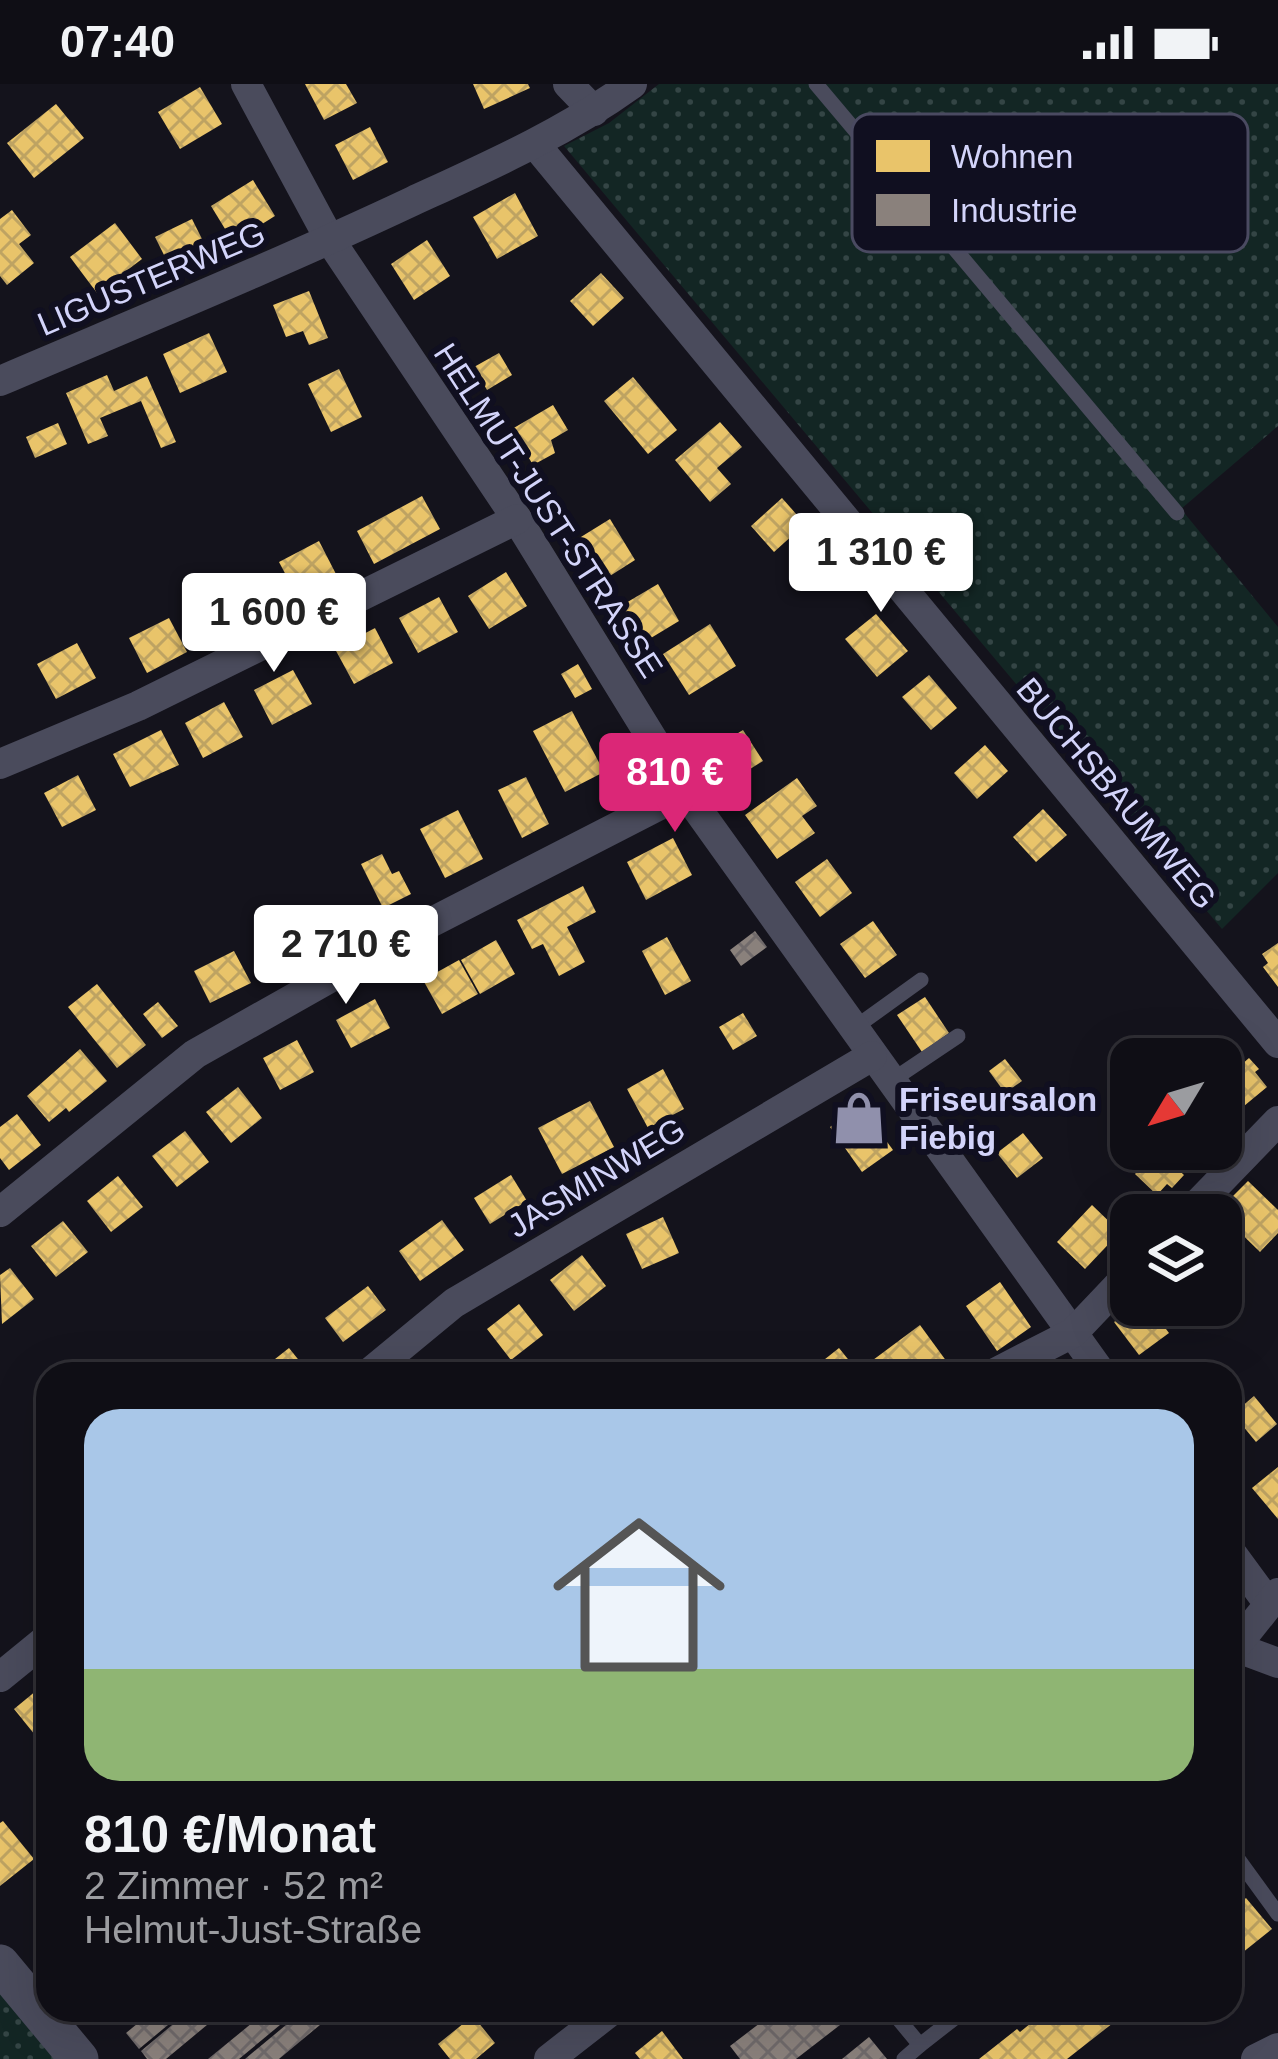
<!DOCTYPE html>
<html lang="de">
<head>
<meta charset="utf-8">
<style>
  body { margin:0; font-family:Arial,sans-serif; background:#18171e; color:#f1f3f6; height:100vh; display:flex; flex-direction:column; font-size:45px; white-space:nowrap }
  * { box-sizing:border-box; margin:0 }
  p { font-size:39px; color:#9b9ca0 }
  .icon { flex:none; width:66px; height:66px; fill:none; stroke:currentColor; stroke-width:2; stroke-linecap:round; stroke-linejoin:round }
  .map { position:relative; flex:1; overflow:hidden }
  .details { position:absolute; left:36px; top:1278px; width:1206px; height:660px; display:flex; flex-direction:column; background:#0f0e15; border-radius:36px; box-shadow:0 12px 48px #0002,0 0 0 3px #2f2e34 }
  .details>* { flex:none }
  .needle { width:78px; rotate:232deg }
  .buttons { position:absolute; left:1110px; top:954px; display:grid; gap:24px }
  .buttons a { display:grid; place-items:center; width:132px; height:132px; border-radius:24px; background:#0f0e15; box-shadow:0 12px 48px #0002,0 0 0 3px #2f2e34; font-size:60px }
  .price { position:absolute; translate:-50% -102px; padding:0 27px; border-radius:12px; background:#fff; color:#222; font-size:39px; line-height:78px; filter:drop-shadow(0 3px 6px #0008) }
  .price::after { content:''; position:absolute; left:50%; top:72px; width:36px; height:27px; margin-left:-18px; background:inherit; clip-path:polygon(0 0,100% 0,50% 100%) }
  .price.selected { background:#db2777; color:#fff }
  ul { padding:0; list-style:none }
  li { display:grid; align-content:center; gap:24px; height:636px; padding:0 48px }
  li span { display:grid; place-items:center; height:372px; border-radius:36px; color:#555 }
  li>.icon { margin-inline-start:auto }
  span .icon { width:216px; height:216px; fill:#fffc; stroke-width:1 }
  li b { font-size:51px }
  .status { display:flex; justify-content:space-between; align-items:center; height:84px; padding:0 60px; background:#0f0e15; direction:ltr }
  .status svg { height:33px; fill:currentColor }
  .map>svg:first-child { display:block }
</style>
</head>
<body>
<div class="status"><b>07:40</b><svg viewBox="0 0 49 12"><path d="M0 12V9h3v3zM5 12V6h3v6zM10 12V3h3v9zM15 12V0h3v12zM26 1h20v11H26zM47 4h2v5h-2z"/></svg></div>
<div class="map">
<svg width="1278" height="1975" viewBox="0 0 1278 1975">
  <defs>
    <pattern id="garden-dots" width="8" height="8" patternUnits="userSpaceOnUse" patternTransform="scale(3)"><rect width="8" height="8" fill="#132624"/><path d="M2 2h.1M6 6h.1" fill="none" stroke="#344545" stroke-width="1.8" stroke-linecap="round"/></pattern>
    <pattern id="homes-cross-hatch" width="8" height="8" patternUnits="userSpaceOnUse" patternTransform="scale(3)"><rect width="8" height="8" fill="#e9c46a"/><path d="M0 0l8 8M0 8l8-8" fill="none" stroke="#bea362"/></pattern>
    <pattern id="industry-cross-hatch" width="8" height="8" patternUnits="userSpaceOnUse" patternTransform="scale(3)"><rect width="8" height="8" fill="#8a817c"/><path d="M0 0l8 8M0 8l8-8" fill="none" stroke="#706a6b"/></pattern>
  </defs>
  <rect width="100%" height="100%" fill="#14131c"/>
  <g fill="url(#garden-dots)">
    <polygon points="659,0 1278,0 1278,342 1181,425 1278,543 1278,789 1222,845 564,62 609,39"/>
    <polygon points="0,1907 58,1975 0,1975"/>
  </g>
  <g fill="url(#homes-cross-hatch)">
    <polygon points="305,0 346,0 357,19 324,36"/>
    <polygon points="473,0 528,0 530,4 484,25"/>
    <polygon points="200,3 222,40 180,65 158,28"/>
    <polygon points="56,20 84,54 34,94 7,59"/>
    <polygon points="370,43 388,78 353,96 335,61"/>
    <polygon points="253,96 275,132 233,158 211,122"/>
    <polygon points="515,109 538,152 497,175 473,133"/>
    <polygon points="12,126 31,151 19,160 34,179 7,201 0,192 0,135"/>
    <polygon points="192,135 207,165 170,183 155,153"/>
    <polygon points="115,139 142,175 97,209 70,173"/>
    <polygon points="427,156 450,192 414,216 391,180"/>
    <polygon points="601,189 624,214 593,242 570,217"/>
    <polygon points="309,207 328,254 309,261 303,247 286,253 273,221"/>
    <polygon points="209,249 227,288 180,309 163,270"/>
    <polygon points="499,269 512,291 487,306 474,283"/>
    <polygon points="339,285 362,333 331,348 308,300"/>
    <polygon points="107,291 114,307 147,292 176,358 161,364 141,317 100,334 108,352 88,360 66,309"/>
    <polygon points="633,293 677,346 648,370 604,317"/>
    <polygon points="553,321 568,346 551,356 555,369 533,381 512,345"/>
    <polygon points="720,338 742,363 717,384 731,400 710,418 675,376"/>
    <polygon points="58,339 67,360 35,374 26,353"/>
    <polygon points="422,412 440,445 374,480 357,447"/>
    <polygon points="782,414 805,440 774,468 751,442"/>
    <polygon points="610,435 635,476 602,497 576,456"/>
    <polygon points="319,457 337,492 297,512 279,478"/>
    <polygon points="506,488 527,522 489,545 468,512"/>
    <polygon points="253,493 272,528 232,548 214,513"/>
    <polygon points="658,500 679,537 641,560 619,523"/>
    <polygon points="439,513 458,548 418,569 399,534"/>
    <polygon points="876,530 908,567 877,593 845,555"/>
    <polygon points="169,534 187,568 147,589 129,554"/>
    <polygon points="710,540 736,582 689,611 663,570"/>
    <polygon points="375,544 393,579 354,600 335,565"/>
    <polygon points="77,559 96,594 56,615 37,580"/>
    <polygon points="578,580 592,605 575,614 561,590"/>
    <polygon points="293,586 312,620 272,641 254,606"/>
    <polygon points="929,591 957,624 931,646 902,613"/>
    <polygon points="224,618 243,653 203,674 185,639"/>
    <polygon points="572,627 604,688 565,708 533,647"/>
    <polygon points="161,646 179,681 130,703 113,670"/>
    <polygon points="743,646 763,677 737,693 717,662"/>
    <polygon points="985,661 1008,687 977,715 954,689"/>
    <polygon points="78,691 96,726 62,743 44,709"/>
    <polygon points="526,693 549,740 522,754 498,706"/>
    <polygon points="797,694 817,722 802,732 815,749 777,775 745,731"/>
    <polygon points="1043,725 1067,751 1036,778 1013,753"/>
    <polygon points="458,726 483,775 445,794 420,745"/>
    <polygon points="673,754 692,791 646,816 627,778"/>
    <polygon points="382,770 392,790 399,787 411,810 383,824 361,780"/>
    <polygon points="827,775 852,809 820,833 795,798"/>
    <polygon points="583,802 596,828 567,843 585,878 559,892 543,860 532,865 517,836"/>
    <polygon points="302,830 320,860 286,880 268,850"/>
    <polygon points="873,837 897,871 865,894 840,860"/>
    <polygon points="667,853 691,897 665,911 642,867"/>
    <polygon points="496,856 515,890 480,910 461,876"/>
    <polygon points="1278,859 1278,903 1263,883 1268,879 1262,870"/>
    <polygon points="234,867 251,899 210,919 194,887"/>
    <polygon points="459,876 478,910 442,930 423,896"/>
    <polygon points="97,900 146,961 117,984 68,923"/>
    <polygon points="925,913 949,949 922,968 897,931"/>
    <polygon points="375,915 390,944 351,964 336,936"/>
    <polygon points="158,918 178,942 162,954 143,930"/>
    <polygon points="743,929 757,952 733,966 719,943"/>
    <polygon points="297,956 314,988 280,1006 263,974"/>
    <polygon points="80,965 107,997 69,1028 66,1024 49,1038 27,1012"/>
    <polygon points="1249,974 1259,985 1255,988 1267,1003 1244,1022 1223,997"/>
    <polygon points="1005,975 1022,997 1005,1009 989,987"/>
    <polygon points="663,985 684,1025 648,1044 627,1005"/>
    <polygon points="238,1003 262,1034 231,1059 206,1028"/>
    <polygon points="590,1017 614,1063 562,1090 538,1044"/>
    <polygon points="860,1021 893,1066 862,1088 830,1043"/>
    <polygon points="17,1030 41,1061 9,1086 0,1074 0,1043"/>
    <polygon points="185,1047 209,1078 177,1103 152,1072"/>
    <polygon points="1023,1049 1043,1074 1017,1094 997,1069"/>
    <polygon points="1157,1066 1184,1091 1172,1104 1167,1100 1157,1111 1135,1090"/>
    <polygon points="511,1091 527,1117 490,1140 474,1114"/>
    <polygon points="118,1092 143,1123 111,1148 87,1117"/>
    <polygon points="1248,1097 1278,1126 1278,1149 1260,1168 1218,1127"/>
    <polygon points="1092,1121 1120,1148 1085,1185 1057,1158"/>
    <polygon points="663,1133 679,1169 642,1185 626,1150"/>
    <polygon points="442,1136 464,1166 420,1197 399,1167"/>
    <polygon points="63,1137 88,1168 56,1193 31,1162"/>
    <polygon points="582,1171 606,1202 574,1227 550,1196"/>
    <polygon points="10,1184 34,1215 2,1240 0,1191"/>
    <polygon points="1000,1198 1031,1243 997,1267 966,1222"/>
    <polygon points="368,1202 386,1226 343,1258 325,1234"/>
    <polygon points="519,1220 543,1251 511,1276 487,1245"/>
    <polygon points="1136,1221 1148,1221 1169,1249 1139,1271 1114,1238"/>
    <polygon points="920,1241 947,1278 931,1290 883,1290 873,1276"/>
    <polygon points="289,1264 310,1290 256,1290"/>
    <polygon points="839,1264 860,1290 813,1290 810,1287"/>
    <polygon points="1254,1312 1277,1340 1256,1358 1233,1330"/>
    <polygon points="1278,1383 1278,1435 1252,1404"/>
    <polygon points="48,1597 48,1667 14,1625"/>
    <polygon points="3,1737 34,1775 0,1802 0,1739"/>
    <polygon points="1246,1814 1272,1845 1232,1877 1230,1874 1230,1827"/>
    <polygon points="1047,1926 1102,1926 1113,1939 1067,1975 979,1975 1017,1945 1020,1948"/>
    <polygon points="469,1927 495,1959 476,1975 450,1975 438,1960 464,1939 460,1934"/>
    <polygon points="662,1947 683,1975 640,1975 635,1969"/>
  </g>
  <g fill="url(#industry-cross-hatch)">
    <polygon points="755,847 767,863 741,882 730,866"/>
    <polygon points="154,1926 186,1926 139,1965 126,1949"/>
    <polygon points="190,1926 225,1926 166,1975 147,1975 141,1967"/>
    <polygon points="268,1926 298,1926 239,1975 208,1975"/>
    <polygon points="304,1926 338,1926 279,1975 245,1975"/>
    <polygon points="777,1926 829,1926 840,1941 796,1975 740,1975 730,1962"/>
    <polygon points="869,1953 887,1975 842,1975"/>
  </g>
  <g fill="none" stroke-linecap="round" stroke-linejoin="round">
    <g stroke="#4a4b5c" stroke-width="15">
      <polyline points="816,0 1177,429"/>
      <polyline points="853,945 921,896"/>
      <polyline points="891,997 958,952"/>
      <polyline points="1230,1779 1238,1775 1278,1830"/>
      <polyline points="891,1926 920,1961 965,1926"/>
      <polyline points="904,1975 920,1961"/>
    </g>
    <g stroke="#4a4b5c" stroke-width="30">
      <polyline points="246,0 330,156 517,435 685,708 1102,1290"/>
      <polyline points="568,0 594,27"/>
      <polyline points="535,60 1278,959"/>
      <path d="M0,297c138,-59 277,-116 413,-180 76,-35 151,-68 219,-117"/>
      <polyline points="0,680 138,622 517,435"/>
      <polyline points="0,1128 195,970 397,856 685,708"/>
      <polyline points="1187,1131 1278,1037"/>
      <polyline points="368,1290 454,1219 872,972"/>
      <polyline points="993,1290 1073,1249 1131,1188"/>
      <polyline points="1230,1467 1268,1519"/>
      <polyline points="1235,1563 1278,1579"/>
      <polyline points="1230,1565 1235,1563 1278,1509"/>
      <polyline points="0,1593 48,1554"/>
      <polyline points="549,1975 612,1926"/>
      <polyline points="1256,1975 1278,1964"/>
    </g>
    <polyline stroke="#4a4b5c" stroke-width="39" points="0,1880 79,1975"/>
  </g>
  <defs>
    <symbol id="shop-bare" viewBox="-9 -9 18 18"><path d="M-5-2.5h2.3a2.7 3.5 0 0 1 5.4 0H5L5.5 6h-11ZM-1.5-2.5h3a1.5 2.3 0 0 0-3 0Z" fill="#9090ac" stroke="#100f20" stroke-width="2.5" paint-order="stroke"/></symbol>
  </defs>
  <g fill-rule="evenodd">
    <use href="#shop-bare" x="821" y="996" width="76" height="76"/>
  </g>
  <g text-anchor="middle" stroke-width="12" stroke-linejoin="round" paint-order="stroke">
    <g font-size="33" fill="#d3d4fa" stroke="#100f20">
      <text transform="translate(151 194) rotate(-23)" y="12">LIGUSTERWEG</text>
      <text transform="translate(549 426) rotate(57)" y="12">HELMUT-JUST-STRASSE</text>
      <text transform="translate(1117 709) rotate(50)" y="12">BUCHSBAUMWEG</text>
      <text transform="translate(596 1093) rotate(-31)" y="12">JASMINWEG</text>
    </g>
    <g font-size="33" font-weight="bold" fill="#d3d4fa" stroke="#100f20" text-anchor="start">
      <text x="899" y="1027">Friseursalon<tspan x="899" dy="38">Fiebig</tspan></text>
    </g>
  </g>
  <rect x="852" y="30" width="396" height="138" rx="18" fill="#100f20" stroke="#4a4a61" stroke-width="3"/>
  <rect x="876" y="56" width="54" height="32" fill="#e9c46a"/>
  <rect x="876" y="110" width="54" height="32" fill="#8a817c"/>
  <g font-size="33" fill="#d3d4fa">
    <text x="951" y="84">Wohnen</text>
    <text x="951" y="138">Industrie</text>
  </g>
</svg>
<div class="buttons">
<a><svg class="needle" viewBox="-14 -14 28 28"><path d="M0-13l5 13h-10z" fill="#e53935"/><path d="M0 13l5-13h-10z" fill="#9b9ca0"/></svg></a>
<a><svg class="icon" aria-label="layers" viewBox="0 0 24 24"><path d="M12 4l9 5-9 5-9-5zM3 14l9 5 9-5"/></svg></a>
</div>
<b class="price" style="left:881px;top:531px">1 310 €</b>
<b class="price" style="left:274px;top:591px">1 600 €</b>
<b class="price selected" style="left:675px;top:751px">810 €</b>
<b class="price" style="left:346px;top:923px">2 710 €</b>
<section class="details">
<ul>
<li><span style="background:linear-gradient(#a9c7e8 70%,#8fb573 0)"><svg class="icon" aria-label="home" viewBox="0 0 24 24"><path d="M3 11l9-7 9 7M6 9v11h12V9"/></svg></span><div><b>810 €/Monat</b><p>2 Zimmer · 52 m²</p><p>Helmut-Just-Straße</p></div></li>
</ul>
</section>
</div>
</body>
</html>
